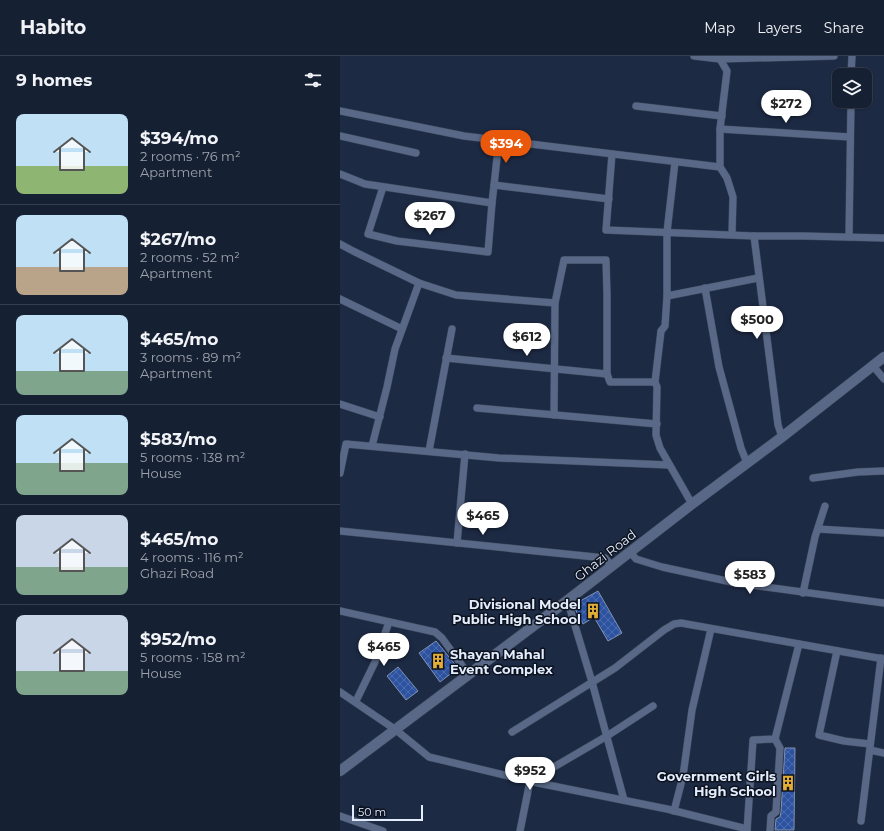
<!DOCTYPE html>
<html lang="en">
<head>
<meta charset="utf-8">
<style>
  body { margin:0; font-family:Montserrat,sans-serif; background:#232d3f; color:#f1f3f6; height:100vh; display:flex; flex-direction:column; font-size:15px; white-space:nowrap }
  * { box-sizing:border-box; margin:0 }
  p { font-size:13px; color:#9ea3ac }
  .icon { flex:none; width:22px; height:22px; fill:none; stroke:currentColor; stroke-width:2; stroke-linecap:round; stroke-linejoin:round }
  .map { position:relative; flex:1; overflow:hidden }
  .panel { display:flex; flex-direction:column; background:#162033; width:340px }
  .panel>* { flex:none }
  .controls { position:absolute; left:492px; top:12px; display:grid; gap:8px }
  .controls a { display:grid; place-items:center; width:40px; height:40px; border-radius:8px; background:#162033; box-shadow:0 1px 3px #0004,0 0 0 1px #353e4e; font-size:20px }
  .scale { position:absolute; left:12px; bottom:10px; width:71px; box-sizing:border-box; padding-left:4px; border:2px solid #e3edfe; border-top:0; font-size:11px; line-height:14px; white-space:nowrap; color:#e3edfe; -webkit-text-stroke:3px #0d131e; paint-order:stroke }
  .price { position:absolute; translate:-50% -34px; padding:0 9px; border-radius:14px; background:#fff; color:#222; font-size:13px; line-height:26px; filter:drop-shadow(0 1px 2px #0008) }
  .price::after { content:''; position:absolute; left:50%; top:24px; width:12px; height:9px; margin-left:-6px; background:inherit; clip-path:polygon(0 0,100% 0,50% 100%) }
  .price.selected { background:#ea580c; color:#fff }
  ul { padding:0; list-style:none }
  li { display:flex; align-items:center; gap:12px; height:100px; padding:0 16px }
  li+li { border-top:1px solid #353e4e }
  li span { display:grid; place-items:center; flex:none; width:112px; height:80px; border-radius:8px; color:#555 }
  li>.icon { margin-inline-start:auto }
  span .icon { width:48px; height:48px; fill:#fffc; stroke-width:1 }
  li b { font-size:17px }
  h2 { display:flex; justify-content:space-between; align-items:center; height:48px; padding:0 16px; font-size:17px }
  header { display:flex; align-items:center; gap:24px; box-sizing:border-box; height:56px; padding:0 20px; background:#162033; border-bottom:1px solid #353e4e }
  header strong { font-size:19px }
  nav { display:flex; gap:22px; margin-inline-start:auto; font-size:14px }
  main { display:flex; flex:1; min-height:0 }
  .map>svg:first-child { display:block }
</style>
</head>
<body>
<header>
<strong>Habito</strong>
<nav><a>Map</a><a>Layers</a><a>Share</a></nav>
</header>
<main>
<section class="panel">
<h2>9 homes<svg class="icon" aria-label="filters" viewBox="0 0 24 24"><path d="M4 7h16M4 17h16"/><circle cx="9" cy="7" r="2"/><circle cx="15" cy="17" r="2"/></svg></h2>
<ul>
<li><span style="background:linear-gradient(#bfe0f5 65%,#8fb573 0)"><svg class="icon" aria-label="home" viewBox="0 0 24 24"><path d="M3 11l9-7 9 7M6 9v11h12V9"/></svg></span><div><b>$394/mo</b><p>2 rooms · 76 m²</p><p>Apartment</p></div></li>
<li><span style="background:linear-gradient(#bfe0f5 65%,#b9a48a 0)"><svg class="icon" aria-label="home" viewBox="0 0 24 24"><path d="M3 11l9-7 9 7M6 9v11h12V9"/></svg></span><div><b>$267/mo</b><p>2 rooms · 52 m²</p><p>Apartment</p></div></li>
<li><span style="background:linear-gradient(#bfe0f5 70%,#7fa58c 0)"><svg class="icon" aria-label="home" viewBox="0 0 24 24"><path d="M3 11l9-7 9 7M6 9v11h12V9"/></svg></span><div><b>$465/mo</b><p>3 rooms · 89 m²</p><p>Apartment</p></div></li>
<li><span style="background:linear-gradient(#bfe0f5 60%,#7fa58c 0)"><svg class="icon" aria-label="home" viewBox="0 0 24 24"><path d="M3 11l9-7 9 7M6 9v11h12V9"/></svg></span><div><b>$583/mo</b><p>5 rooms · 138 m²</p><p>House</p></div></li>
<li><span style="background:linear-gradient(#c9d6e8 65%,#7fa58c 0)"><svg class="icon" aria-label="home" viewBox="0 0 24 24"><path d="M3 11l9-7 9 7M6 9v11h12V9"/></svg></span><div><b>$465/mo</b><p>4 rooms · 116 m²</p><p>Ghazi Road</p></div></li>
<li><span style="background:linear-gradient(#c9d6e8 70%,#7fa58c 0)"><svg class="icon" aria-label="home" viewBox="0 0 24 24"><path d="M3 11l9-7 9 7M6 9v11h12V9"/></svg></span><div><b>$952/mo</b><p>5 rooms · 158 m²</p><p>House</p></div></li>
</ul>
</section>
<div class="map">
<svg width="544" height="775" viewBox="0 0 544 775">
  <defs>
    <pattern id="building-cross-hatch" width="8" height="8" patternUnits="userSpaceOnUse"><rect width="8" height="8" fill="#2d53a0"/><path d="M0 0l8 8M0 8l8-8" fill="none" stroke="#4b6cae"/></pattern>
  </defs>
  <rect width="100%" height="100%" fill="#1d2a44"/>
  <g fill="url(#building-cross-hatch)" stroke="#8090b0">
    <polygon points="258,535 282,577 268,585 254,561 243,568 233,549"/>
    <polygon points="96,585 118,612 100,626 79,597"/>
    <polygon points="58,611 78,635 66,644 47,620"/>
    <polygon points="445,692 455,692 454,774 435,774 436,763 440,761 441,756"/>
  </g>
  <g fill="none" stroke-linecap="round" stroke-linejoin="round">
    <defs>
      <g id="minor">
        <polyline points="354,0 380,3 494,0"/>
        <polyline points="380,0 380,3 387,15 380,73 380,111 387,122 393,141 392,178"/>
        <polyline points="511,19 512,0"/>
        <polyline points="296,50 382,60"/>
        <polyline points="0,55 124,80 380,111"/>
        <polyline points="380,73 510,81"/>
        <polyline points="0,80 76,97"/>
        <polyline points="272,98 266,174 414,180 464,180 544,182"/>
        <polyline points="335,106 327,176 327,240 418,222"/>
        <polyline points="0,118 25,128 152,147 154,129 269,143"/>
        <polyline points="154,129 159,84"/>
        <polyline points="43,131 28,178 57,185 148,196 152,147"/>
        <polyline points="414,180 438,369 442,381"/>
        <polyline points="509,181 511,45"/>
        <polyline points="0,188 13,195 79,227 55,293 47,331 32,390"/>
        <polyline points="79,227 116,239 215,247"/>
        <polyline points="365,232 379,311 401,392 407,407"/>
        <polyline points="0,243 62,273"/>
        <polyline points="106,302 267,318"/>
        <polyline points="533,310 544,323"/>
        <polyline points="315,326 321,275 325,270 327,240"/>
        <polyline points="0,348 40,361"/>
        <polyline points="137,352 317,368"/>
        <polyline points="214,359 215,247 224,204 266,204 267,238 267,318 270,326 315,326 317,331 316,379 320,392 352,448"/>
        <polyline points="89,395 112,273"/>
        <polyline points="0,417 6,388 159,402 329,409"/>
        <polyline points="473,422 518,416 544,415"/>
        <polyline points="478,473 544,477"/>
        <polyline points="0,475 265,502 272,510"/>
        <polyline points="117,487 125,398"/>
        <polyline points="290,496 296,503 322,511 396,527 544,547"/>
        <polyline points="463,537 475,481 485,450"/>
        <polyline points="224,547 230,553 252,626 284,744"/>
        <polyline points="0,555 95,576 102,582 129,619"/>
        <polyline points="497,595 479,679 504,685 530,688"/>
        <polyline points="0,636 56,674 89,701 198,727 327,753 407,773"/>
        <polyline points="16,645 35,606 49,566"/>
        <polyline points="172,676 275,612 324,574 334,568 341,567 544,603"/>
        <polyline points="530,694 544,697"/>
        <polyline points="334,755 343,720 352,654 371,573"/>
        <polyline points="0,760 43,775"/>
        <polyline points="521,765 541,602"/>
        <polyline points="180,775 190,725 267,680 313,650"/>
        <polyline points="407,775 413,684 435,683 459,588"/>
        <polyline points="430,775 431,760 436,756 440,692 435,683"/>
      </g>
      <polyline id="secondary" points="0,715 224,547 352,448 442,381 544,301"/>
    </defs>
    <use href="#minor" stroke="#3c475c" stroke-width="8"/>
    <use href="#secondary" stroke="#3c475c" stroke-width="11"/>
    <use href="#minor" stroke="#586886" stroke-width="7"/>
    <use href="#secondary" stroke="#586886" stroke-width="10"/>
  </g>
  <defs>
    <symbol id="building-bare" viewBox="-9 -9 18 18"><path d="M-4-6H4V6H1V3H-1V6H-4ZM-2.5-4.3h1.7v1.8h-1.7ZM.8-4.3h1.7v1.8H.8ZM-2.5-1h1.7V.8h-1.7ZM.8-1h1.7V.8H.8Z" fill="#e4ae35" stroke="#0d131e" stroke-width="2.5" paint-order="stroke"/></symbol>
  </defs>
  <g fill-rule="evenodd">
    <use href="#building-bare" x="242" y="544" width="22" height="22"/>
    <use href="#building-bare" x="87" y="594" width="22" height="22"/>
    <use href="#building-bare" x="437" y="716" width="22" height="22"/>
  </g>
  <g text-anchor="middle" stroke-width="3" stroke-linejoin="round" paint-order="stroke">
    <g font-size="13" fill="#e3edfe" stroke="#0d131e">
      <text transform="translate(265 499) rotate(-38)" y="5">Ghazi Road</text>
    </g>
    <g font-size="13" font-weight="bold" fill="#e3edfe" stroke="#0d131e" text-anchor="end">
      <text x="241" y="553">Divisional Model<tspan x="241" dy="15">Public High School</tspan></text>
      <text x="110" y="603" text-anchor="start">Shayan Mahal<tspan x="110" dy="15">Event Complex</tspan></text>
      <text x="436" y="725">Government Girls<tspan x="436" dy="15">High School</tspan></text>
    </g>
  </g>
</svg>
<div class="controls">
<a><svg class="icon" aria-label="layers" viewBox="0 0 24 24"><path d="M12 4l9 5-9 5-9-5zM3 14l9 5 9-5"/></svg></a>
</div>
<div class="scale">50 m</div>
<b class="price" style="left:446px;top:68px">$272</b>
<b class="price selected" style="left:166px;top:108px">$394</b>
<b class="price" style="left:90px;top:180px">$267</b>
<b class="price" style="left:417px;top:284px">$500</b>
<b class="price" style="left:187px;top:301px">$612</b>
<b class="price" style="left:143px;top:480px">$465</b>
<b class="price" style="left:410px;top:539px">$583</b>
<b class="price" style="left:44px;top:611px">$465</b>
<b class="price" style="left:190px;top:735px">$952</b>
</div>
</main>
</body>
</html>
